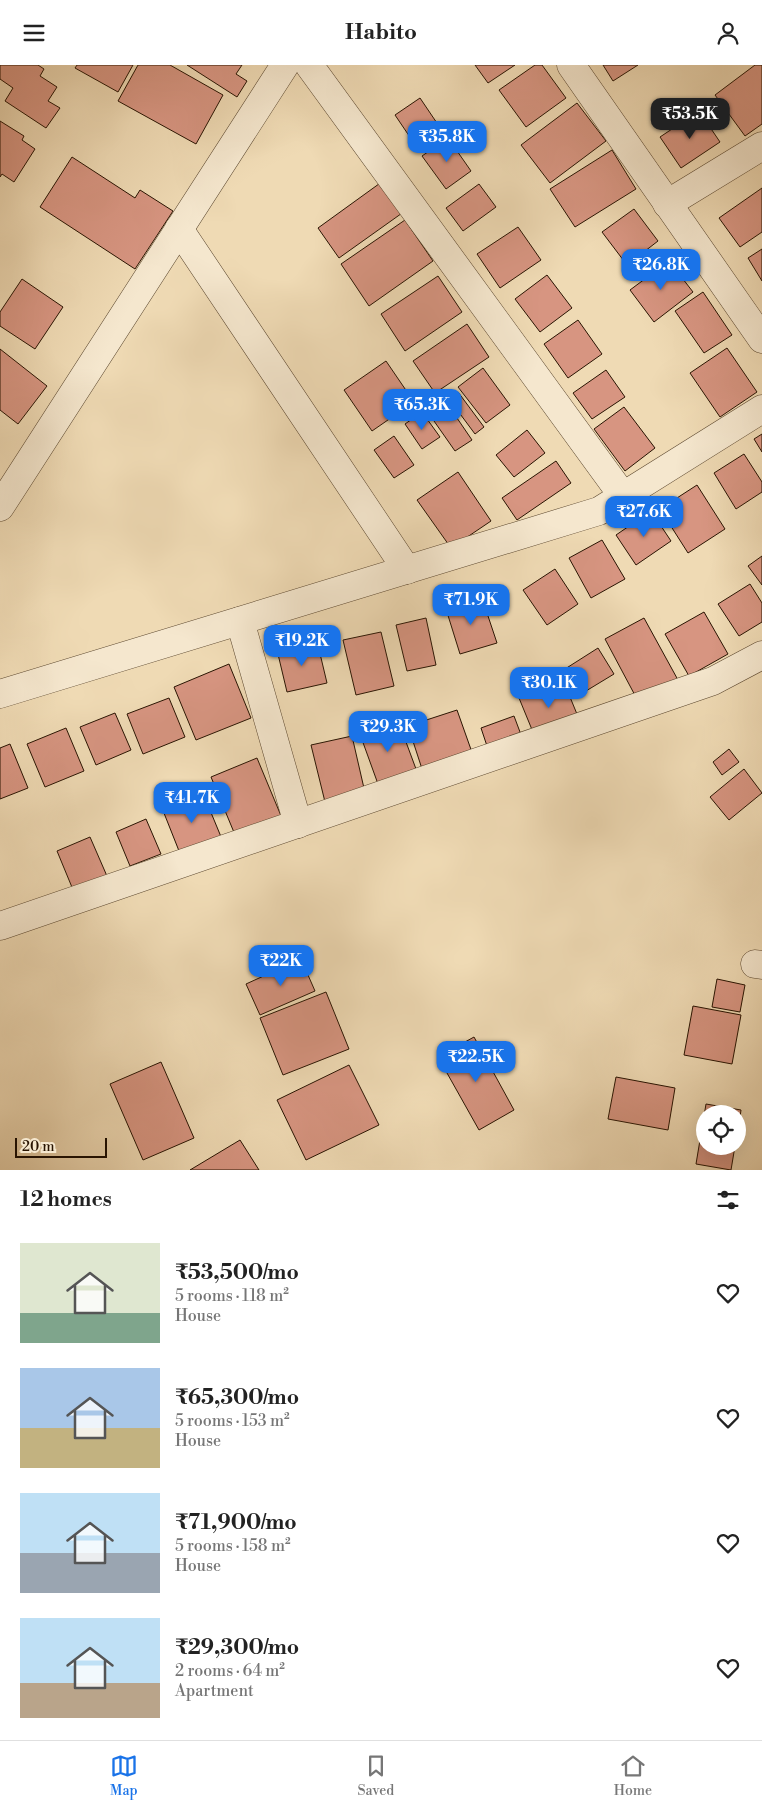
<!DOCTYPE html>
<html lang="en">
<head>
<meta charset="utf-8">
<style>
  body { margin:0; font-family:"Libre Bodoni",serif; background:#f6f6f6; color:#222; height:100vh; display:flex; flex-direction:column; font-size:19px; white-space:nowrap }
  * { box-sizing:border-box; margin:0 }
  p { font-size:16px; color:#767676 }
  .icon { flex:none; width:28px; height:28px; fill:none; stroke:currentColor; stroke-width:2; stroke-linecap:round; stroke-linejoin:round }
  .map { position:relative; height:1105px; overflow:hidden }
  .sheet { display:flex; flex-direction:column; background:#fff; flex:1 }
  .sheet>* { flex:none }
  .fabs { position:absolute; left:696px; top:1040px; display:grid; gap:10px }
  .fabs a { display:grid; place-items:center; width:50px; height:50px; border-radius:50%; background:#fff; box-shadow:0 5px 20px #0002; font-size:25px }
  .scale { position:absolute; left:15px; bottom:12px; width:92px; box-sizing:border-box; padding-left:5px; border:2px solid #291402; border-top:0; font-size:14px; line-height:18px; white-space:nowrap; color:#291402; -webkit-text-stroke:4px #f5e7ce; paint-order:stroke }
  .price { position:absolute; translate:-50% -42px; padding:0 11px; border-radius:10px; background:#1a73e8; color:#fff; font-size:16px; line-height:32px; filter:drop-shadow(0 1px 2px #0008) }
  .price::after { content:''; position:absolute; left:50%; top:30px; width:15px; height:11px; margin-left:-8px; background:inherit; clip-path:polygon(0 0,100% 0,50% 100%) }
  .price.selected { background:#222; color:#fff }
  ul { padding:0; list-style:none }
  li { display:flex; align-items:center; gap:15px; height:125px; padding:0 20px }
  li span { display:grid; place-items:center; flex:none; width:140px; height:100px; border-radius:0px; color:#555 }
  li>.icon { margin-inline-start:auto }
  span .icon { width:60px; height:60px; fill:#fffc; stroke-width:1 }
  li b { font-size:21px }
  h2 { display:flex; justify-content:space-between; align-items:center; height:60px; padding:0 20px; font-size:21px }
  header { display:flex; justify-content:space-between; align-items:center; height:65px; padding:0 20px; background:#fff; font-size:22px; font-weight:700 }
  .tabs { display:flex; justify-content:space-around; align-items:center; height:70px; border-top:1px solid #e0e0e0; background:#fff; font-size:14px; color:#767676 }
  .tabs a { display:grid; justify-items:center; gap:2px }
  .tabs .selected { color:#1a73e8 }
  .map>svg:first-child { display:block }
</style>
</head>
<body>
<header><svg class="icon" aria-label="menu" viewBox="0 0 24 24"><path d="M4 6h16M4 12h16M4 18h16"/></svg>Habito<svg class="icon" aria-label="person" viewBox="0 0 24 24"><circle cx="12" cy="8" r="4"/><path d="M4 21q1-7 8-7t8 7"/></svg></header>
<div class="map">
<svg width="762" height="1105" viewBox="0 0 762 1105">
  <rect width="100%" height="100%" fill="#efdab4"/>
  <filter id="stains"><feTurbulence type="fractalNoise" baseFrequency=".004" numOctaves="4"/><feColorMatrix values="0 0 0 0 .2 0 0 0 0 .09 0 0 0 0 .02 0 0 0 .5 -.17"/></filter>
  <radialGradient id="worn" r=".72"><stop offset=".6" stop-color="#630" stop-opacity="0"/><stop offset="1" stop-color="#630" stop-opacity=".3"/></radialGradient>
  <g fill="#d79581" stroke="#291402">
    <polygon points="0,0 38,0 44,4 40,11 57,22 48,36 60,43 46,63 5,36 13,23 0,14"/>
    <polygon points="77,0 133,0 118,27 75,3"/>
    <polygon points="138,0 170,0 223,30 196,79 118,36"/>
    <polygon points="187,0 242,0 236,9 247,16 237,32"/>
    <polygon points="475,0 515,0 488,18"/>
    <polygon points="535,0 542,0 566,33 526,62 499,25"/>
    <polygon points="603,0 638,0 613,16"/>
    <polygon points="755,0 762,0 762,59 745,71 715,30"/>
    <polygon points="420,33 443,67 418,84 395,50"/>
    <polygon points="577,38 606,76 550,118 521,80"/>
    <polygon points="699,46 720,77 681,103 660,72"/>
    <polygon points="0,56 24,71 22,75 35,84 14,117 2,109 0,112"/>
    <polygon points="448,73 471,106 446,124 422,91"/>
    <polygon points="612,85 636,124 575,162 550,124"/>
    <polygon points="72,92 135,133 140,125 173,146 135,204 40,142"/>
    <polygon points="383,116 405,146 339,193 318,163"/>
    <polygon points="479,119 496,142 463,166 446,143"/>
    <polygon points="762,123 762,167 740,182 719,153"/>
    <polygon points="634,144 658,176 627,200 602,167"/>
    <polygon points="405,155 433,196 369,241 341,199"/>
    <polygon points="518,162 541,195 500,223 477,189"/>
    <polygon points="762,184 762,216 748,193"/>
    <polygon points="669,196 693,227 654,257 630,225"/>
    <polygon points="547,210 572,243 540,267 515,234"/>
    <polygon points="438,211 462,247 405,286 381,249"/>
    <polygon points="22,214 63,242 35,284 0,261 0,247"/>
    <polygon points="703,227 732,270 704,288 675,246"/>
    <polygon points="578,255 602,289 568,313 544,279"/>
    <polygon points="467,259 489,292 435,328 413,296"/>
    <polygon points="727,283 757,327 720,352 690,308"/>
    <polygon points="0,284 47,321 18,359 0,345"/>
    <polygon points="386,296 414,337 372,366 344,325"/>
    <polygon points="483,303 510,340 486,358 458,322"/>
    <polygon points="606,305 625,332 592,354 573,328"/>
    <polygon points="458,327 484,362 475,369 449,334"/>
    <polygon points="444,334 472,375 455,386 427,346"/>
    <polygon points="624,342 655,383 625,406 594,364"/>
    <polygon points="422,347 440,372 422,384 405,359"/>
    <polygon points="527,365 545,388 514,412 496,390"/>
    <polygon points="762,369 762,387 754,374"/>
    <polygon points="394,371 414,400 394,413 374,385"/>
    <polygon points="744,389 762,417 762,427 736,444 714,408"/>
    <polygon points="556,396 571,418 517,455 502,433"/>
    <polygon points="458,407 491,456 451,483 417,435"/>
    <polygon points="697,420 725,464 688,488 660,444"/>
    <polygon points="651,446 671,476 636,500 616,470"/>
    <polygon points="602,475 625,514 591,533 569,493"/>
    <polygon points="762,491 762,520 748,501"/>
    <polygon points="555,504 578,539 547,560 523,525"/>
    <polygon points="750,519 762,538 762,557 739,571 718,539"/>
    <polygon points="482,533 497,578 460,589 446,544"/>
    <polygon points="704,547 728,589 689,611 665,569"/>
    <polygon points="426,553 436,600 407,606 396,560"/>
    <polygon points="644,553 678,615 638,636 605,574"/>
    <polygon points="381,567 394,621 356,630 343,575"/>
    <polygon points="317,576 327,618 287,627 277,585"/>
    <polygon points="598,583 614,609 581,629 565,604"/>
    <polygon points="229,599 251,653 196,675 174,622"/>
    <polygon points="563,615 579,654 535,672 519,633"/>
    <polygon points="169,633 185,672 143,689 127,649"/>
    <polygon points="457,645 474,693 424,710 408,661"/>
    <polygon points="115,648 131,685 96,700 80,662"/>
    <polygon points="514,651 523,675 489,687 481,663"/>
    <polygon points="399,658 416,704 378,719 361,672"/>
    <polygon points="66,663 84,706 45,722 27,679"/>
    <polygon points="352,671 366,732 326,741 311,680"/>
    <polygon points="10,679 28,723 0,734 0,683"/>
    <polygon points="729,684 739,697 722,710 713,697"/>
    <polygon points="257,693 284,758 238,777 211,712"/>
    <polygon points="744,704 762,728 729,755 710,732"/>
    <polygon points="200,721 224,779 183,796 160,738"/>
    <polygon points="146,754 161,789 130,801 116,767"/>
    <polygon points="90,772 110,818 76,832 57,786"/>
    <polygon points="301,894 315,926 260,950 246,919"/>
    <polygon points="717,914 745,920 740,947 712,942"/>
    <polygon points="326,927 349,984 283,1010 260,953"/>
    <polygon points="693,941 741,950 732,999 684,990"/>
    <polygon points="474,972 514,1045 479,1065 438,992"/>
    <polygon points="161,997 194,1073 143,1095 110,1019"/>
    <polygon points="349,1000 379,1060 306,1095 277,1035"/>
    <polygon points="616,1012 675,1023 668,1065 608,1054"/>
    <polygon points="706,1039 741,1045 738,1067 738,1049 705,1049 705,1081 735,1081 731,1105 696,1099"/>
    <polygon points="240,1075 259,1105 190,1105"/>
  </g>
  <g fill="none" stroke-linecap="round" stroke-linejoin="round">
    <defs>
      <g id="minor">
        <polyline points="309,0 623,431"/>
        <polyline points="571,0 762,274"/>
        <polyline points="667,139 762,81"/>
        <polyline points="179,164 407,505"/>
        <polyline points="0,442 285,0"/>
        <polyline points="240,556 298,759"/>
        <polyline points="0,629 599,446 762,344"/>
        <polyline points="0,861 713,616 762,590"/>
        <polyline points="755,899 762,900"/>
      </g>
    </defs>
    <use href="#minor" stroke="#5a462e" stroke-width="29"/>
    <use href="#minor" stroke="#f5e7ce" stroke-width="28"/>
  </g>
  <rect width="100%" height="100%" filter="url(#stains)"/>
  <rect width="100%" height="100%" fill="url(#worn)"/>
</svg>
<div class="fabs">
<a><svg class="icon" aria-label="locate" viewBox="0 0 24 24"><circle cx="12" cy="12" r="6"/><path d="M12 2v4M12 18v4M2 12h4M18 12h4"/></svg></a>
</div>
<div class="scale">20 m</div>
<b class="price selected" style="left:690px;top:75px">₹53.5K</b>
<b class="price" style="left:447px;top:98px">₹35.8K</b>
<b class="price" style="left:661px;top:226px">₹26.8K</b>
<b class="price" style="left:422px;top:366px">₹65.3K</b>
<b class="price" style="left:644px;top:473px">₹27.6K</b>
<b class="price" style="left:471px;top:561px">₹71.9K</b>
<b class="price" style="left:302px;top:602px">₹19.2K</b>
<b class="price" style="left:549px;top:644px">₹30.1K</b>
<b class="price" style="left:388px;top:688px">₹29.3K</b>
<b class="price" style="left:192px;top:759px">₹41.7K</b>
<b class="price" style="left:281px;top:922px">₹22K</b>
<b class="price" style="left:476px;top:1018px">₹22.5K</b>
</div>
<section class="sheet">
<h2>12 homes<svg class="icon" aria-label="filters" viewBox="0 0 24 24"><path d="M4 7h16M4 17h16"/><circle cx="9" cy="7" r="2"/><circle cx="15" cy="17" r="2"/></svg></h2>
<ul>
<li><span style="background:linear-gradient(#dfe7d0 70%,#7fa58c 0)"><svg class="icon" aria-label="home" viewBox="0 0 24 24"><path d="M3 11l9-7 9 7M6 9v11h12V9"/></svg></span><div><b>₹53,500/mo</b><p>5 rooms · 118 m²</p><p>House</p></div><svg class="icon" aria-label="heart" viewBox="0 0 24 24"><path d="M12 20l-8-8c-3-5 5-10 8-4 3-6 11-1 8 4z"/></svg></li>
<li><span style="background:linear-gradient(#a9c7e8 60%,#c2b280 0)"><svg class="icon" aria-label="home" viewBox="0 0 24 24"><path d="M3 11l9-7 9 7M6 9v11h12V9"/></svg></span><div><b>₹65,300/mo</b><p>5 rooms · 153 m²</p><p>House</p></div><svg class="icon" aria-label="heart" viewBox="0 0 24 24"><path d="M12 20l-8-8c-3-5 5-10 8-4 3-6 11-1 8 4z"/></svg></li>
<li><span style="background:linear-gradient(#bfe0f5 60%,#9aa5b1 0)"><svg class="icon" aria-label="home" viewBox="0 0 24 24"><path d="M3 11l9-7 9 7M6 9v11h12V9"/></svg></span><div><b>₹71,900/mo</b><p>5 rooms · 158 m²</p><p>House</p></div><svg class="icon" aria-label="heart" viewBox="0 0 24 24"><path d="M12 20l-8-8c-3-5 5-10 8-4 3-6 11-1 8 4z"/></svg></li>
<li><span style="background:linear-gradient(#bfe0f5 65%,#b9a48a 0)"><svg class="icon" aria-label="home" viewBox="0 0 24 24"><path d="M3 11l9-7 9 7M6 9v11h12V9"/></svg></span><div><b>₹29,300/mo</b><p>2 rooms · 64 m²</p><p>Apartment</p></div><svg class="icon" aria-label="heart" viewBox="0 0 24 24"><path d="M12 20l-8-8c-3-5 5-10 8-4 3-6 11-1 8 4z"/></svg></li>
</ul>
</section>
<nav class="tabs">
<a class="selected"><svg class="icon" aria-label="map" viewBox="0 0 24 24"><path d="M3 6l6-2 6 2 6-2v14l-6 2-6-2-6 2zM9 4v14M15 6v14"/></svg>Map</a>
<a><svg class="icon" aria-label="saved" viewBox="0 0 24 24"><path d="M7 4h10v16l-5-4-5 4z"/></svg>Saved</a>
<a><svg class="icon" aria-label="home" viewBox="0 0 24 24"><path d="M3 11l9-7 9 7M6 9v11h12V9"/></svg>Home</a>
</nav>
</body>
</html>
